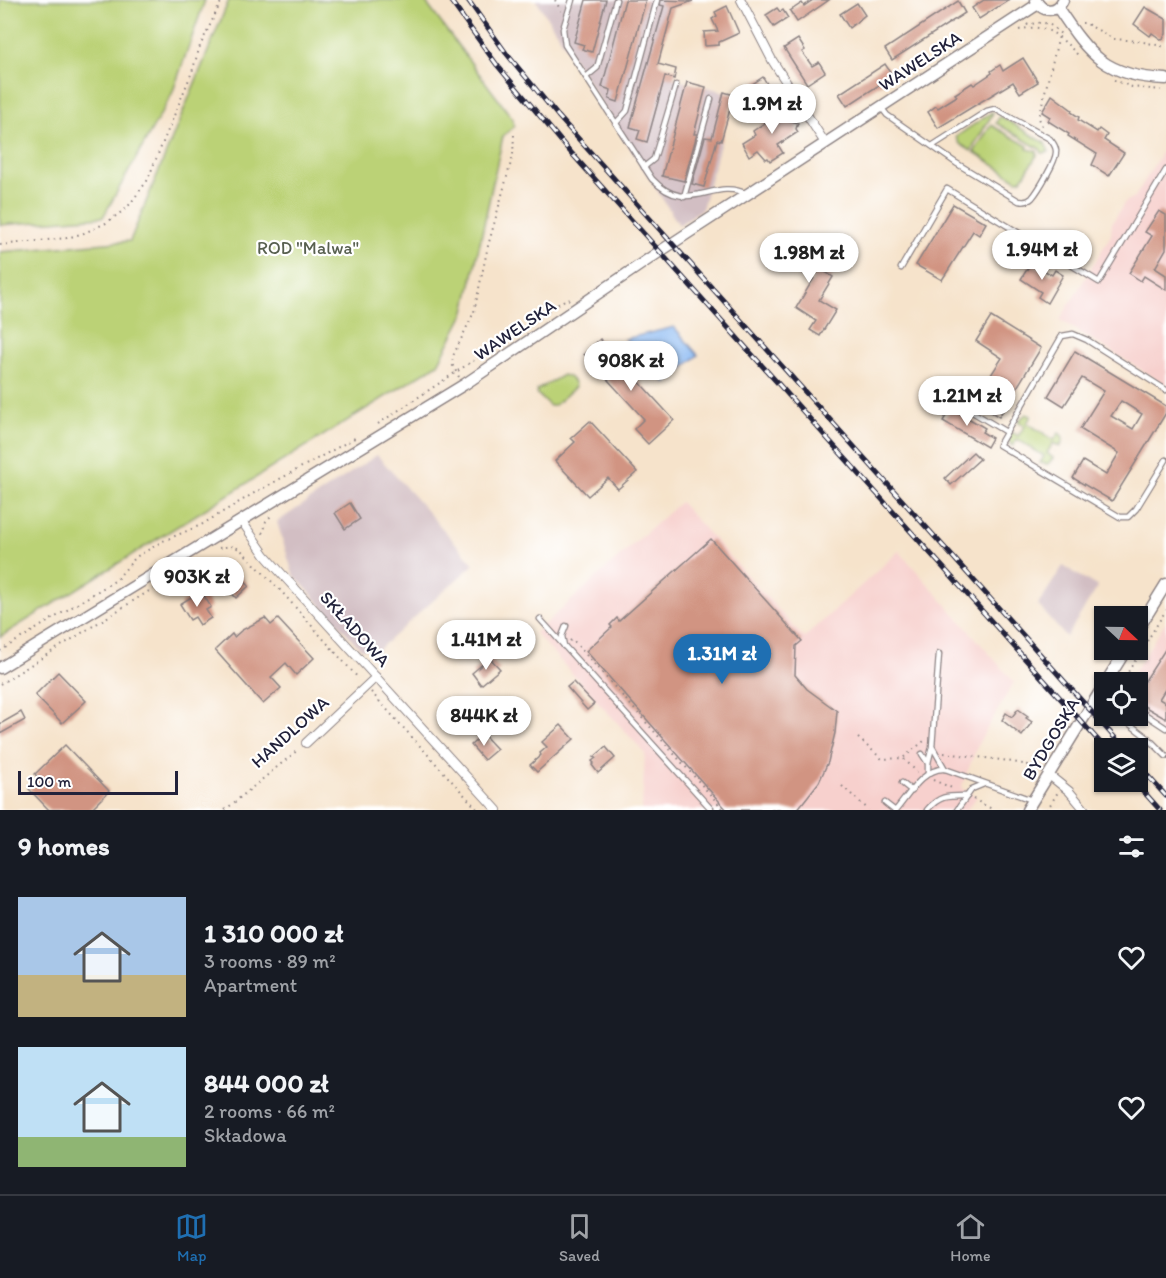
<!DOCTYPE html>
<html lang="en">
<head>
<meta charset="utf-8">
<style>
  body { margin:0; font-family:Itim,sans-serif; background:#242831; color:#f1f3f6; height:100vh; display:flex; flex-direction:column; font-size:22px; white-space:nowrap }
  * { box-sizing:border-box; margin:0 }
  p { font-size:20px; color:#9ea1a6 }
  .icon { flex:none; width:33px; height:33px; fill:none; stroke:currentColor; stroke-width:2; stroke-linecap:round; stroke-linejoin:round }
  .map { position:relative; height:810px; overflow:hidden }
  .drawer { display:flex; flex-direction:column; background:#171b24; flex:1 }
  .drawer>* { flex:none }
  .needle { width:39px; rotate:112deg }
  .tools { position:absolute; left:1094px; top:606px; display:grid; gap:12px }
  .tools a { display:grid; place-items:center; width:54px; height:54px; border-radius:0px; background:#171b24; box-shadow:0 2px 4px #0004; font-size:30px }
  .scale { position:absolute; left:18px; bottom:15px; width:160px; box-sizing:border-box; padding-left:6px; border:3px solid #22223b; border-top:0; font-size:16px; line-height:21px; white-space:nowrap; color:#22223b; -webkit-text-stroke:4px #fff; paint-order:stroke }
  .price { position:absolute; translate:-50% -51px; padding:0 14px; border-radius:21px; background:#fff; color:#222; font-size:20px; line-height:39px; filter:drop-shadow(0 2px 3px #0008) }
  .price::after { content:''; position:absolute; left:50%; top:36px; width:18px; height:14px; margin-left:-9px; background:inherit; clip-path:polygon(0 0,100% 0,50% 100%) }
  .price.selected { background:#1f6fb2; color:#fff }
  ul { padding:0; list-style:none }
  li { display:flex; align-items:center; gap:18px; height:150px; padding:0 18px }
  li span { display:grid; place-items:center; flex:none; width:168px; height:120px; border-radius:0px; color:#555 }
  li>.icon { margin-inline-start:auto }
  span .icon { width:72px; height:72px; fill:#fffc; stroke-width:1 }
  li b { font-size:26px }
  h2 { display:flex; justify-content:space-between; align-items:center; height:72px; padding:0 18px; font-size:26px }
  .tabs { display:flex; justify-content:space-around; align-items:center; height:84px; border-top:2px solid #363941; background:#171b24; font-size:16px; color:#9ea1a6 }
  .tabs a { display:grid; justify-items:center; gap:3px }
  .tabs .selected { color:#1f6fb2 }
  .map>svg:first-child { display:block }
</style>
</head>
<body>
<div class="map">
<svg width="1166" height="810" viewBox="0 0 1166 810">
  <rect width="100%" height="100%" fill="#fff"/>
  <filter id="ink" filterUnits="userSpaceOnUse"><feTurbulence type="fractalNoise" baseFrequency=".0167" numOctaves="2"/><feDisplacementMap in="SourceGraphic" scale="12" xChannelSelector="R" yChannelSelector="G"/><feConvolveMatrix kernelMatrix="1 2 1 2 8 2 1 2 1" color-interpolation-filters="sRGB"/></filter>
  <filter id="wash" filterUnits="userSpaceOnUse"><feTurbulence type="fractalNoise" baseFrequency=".008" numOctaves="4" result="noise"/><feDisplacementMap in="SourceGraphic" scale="24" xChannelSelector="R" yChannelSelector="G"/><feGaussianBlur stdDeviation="1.35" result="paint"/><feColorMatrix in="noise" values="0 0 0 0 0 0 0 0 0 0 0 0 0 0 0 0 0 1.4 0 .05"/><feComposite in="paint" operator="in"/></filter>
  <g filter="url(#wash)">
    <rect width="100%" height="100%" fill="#f6e3cb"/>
    <g fill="#f7d0cd">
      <polygon points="1166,145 1166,385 1060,320 1111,235 1112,223 1125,202 1135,197"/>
      <polygon points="680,502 804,638 899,551 1014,682 979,742 961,788 977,797 966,810 642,810 645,753 535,633"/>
      <polygon points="1166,621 1166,744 1152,727 1137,714 1137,682 1128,682"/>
    </g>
    <g fill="#d2bec3">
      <polygon points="536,0 675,0 658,64 676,69 674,79 734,94 702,209 679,225"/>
      <polygon points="377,455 474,564 378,650 361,649 293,574 277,522"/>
      <polygon points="1063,566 1098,587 1066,637 1038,605"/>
    </g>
    <g fill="#bbd276" stroke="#6e7a58" stroke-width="1.5">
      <polygon points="0,0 205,0 172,94 103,217 0,225"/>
      <polygon points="229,0 424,0 513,119 514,127 503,136 465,312 438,364 0,637 0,252 130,241"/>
      <polygon points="992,112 993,113 971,151 960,144 956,137"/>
      <polygon points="1000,116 1045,143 1049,152 1042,153 1040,149 996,123"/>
      <polygon points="991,125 1028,146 1027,149 1037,151 1037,155 1022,179 1017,180 974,152"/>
      <path d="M563,375c7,1 11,4 12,12l-21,19h-4l-13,-12v-4z"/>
      <path d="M1026,414l5,2 -4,7 27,17 5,-7c6,4 4,9 1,14l-7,-4 -6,10 6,5 -5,6 -8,-1 4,-7 -27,-17 -4,7c-7,-4 -4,-9 -1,-14l6,4 7,-10 -7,-5z"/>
    </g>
    <polygon fill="#87b7f2" stroke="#546c96" stroke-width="1.5" points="674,327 698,355 666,383 625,339"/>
    <g id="blocks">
      <g fill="#d19482" fill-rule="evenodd">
        <polygon points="586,0 606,0 592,52 582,49 584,45 574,42"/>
        <polygon points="625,0 646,0 618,102 609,99 611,90 602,87"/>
        <polygon points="661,0 693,1 673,8 658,64 676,69 674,79 665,76 647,142 637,139 640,130 630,127 664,6 660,5"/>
        <polygon points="813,0 829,0 797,22 790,11 802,3 804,6"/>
        <polygon points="984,0 1009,0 979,19 972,8"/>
        <polygon points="958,1 965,13 892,60 885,49"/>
        <polygon points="857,3 865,15 849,28 840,14"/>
        <polygon points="727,6 739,33 719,42 719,45 705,46 704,32 718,31 712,19 717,16 715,12"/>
        <polygon points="1145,7 1166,19 1166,34 1162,40 1152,33 1150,36 1134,24"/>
        <polygon points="777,8 780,12 783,10 788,18 774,27 766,15"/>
        <polygon points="798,39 805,50 802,52 812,66 819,62 825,72 807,84 784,48"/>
        <polygon points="1023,58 1038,82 1020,93 1013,82 938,128 928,112 936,106 938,108 957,96 955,94 972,83 974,85 992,73 991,71 1000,65 1003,71"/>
        <polygon points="885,64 893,76 847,106 839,94"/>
        <polygon points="763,77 771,91 760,98 751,85"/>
        <polygon points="687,82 706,87 694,134 697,134 684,181 662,176"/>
        <polygon points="724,92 734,95 721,141 717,140 704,187 692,184 705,137 712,138"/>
        <polygon points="1052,95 1072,110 1071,112 1079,117 1078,120 1097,132 1099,129 1107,135 1104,140 1124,153 1109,176 1092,165 1097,154 1068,136 1069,134 1048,121 1050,117 1042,112"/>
        <polygon points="781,106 789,112 788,120 798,123 796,129 798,132 778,145 783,153 770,161 768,158 766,159 758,150 749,156 742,143 755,135 753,131 766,122 763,118"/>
        <polygon points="953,204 986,223 979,235 973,231 942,280 916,265"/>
        <polygon points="1159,211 1166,215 1166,249 1155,268 1166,275 1166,290 1144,276 1141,281 1129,273 1152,236 1145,232"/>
        <polygon points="780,236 818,259 815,265 833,277 819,300 836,310 820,336 810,330 816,321 796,308 814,278 771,251"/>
        <polygon points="1031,263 1052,275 1055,270 1063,275 1047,303 1038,297 1041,292 1021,279"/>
        <polygon points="991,317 1041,348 999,417 969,398 976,386 982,389 1002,358 976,341"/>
        <polygon points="600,339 674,420 648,444 634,429 644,419 584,354"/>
        <path d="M1075,351l91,55v7l-54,88 -39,-23 10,-17 23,14 13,-22 -39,-24 24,-38 -22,-13 -18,28 -16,-10zM1121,401l21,13 -9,15 -22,-13z"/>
        <polygon points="951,408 985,428 982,432 992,438 987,447 943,421"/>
        <polygon points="590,421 637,472 618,489 608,478 588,496 555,461 575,442 571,438"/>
        <polygon points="973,452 980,459 951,485 945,478"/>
        <polygon points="350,503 360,519 345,529 335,513"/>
        <polygon points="711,539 802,641 796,646 795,675 807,689 837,711 835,733 828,762 819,782 797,810 727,810 586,651 612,627 610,625 617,618 619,621"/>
        <polygon points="228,562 249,586 236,598 214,574"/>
        <polygon points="201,591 211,607 206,610 211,618 200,625 195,617 190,620 180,604"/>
        <polygon points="265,618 271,625 278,619 314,658 296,675 286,663 271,677 281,688 263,704 215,650 232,634 234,637 242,630"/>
        <polygon points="1166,648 1166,688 1159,699 1166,703 1166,719 1137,702 1137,693"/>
        <polygon points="490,658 500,669 481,685 472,673"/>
        <polygon points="58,672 86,701 62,723 35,695"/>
        <polygon points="573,682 594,704 587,710 567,687"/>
        <polygon points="1018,709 1028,716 1026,718 1032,722 1022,736 1002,720 1006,713 1012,717"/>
        <polygon points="21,712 25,720 0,734 0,724"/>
        <polygon points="561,725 574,739 537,772 530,765 541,755 540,753 547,747 542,742"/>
        <polygon points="483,734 497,749 484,760 471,745"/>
        <polygon points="65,745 109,791 90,810 49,810 29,789 39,779 35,774"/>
        <polygon points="606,747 615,758 598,773 592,765 594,763 592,761 596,758 594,757"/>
      </g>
    </g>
  </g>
  <g filter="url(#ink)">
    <use href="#blocks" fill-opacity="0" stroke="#8c8283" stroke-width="1.5"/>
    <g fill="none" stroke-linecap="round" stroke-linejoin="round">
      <defs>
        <g id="service">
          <path d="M572,0l-9,29 2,16 87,134c36,38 60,-2 95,15"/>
          <polyline points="586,77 597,68 616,0"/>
          <path d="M881,107l6,8 69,48 63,38c5,1 9,1 13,-3 6,-7 25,-38 24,-47 0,-5 -3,-8 -6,-12l-55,-30 -8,2 -55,35"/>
          <polyline points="616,123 627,111 657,0"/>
          <polyline points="644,167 654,159 676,85"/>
          <polyline points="684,197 711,99"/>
          <polyline points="901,268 947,189 1099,282 1166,170"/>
          <polyline points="1166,390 1087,340 1073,334 1062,336 999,445 1120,517 1128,517 1136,509 1166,460"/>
          <polyline points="954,401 1006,432"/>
          <polyline points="540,619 712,810"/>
          <polyline points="564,646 562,636 566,626"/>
          <polyline points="1137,709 1166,728"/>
          <polyline points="1119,716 1148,738 1166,756"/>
          <polyline points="933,748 945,769"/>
          <polyline points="922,754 928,763 928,773"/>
          <polyline points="928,763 932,747 939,654"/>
          <polyline points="902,783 912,791"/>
          <polyline points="885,803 894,810"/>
          <path d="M896,810c12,-14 28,-43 49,-41l87,31"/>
          <path d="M927,810c13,-15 21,-14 40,-14"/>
          <polyline points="957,810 972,789 984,784"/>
        </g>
        <g id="minor">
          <polyline points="741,0 772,60 825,143"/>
          <polyline points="241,520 265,555 281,573 497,810"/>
          <polyline points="306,743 376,677"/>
          <polyline points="1049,775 1069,791 1085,810"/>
        </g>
        <g id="tertiary">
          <path d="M1036,0c6,13 21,13 27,0"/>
          <path d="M1058,8c31,47 48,69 108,71"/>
          <polyline points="1137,631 1166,584"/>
          <polyline points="0,668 465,384 659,252 1038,4"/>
          <polyline points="1106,682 1126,650"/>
          <polyline points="1027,810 1104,685"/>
        </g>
      </defs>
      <use href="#service" stroke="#8c8283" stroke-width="7"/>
      <use href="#minor" stroke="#8c8283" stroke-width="10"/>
      <use href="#tertiary" stroke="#8c8283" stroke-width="13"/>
      <g stroke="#8c8283" stroke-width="2" stroke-dasharray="1.5 4.5" stroke-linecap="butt">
        <polyline points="555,0 561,11"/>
        <polyline points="1082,23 1085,23 1114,39 1139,41 1166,47"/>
        <path d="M1027,24l1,1c19,-5 21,-2 35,11"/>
        <path d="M1019,30c28,-8 40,6 59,25"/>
        <polyline points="1114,80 1132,87 1161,90"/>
        <polyline points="1042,126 1039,118 1040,112 1059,36"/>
        <polyline points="0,245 67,238 84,233 106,223 127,208 147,181 192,72 200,46 222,0"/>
        <polyline points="459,377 452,364 453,356 474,312 488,246 513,155 514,134"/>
        <polyline points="378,424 566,299 571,300"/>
        <polyline points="262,533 264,532 266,521 271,516"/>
        <polyline points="219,548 232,546 240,549 280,590 359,679"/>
        <polyline points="570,641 572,639 724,810"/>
        <polyline points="0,651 116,580 136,557 163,541 201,525 256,492 355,438"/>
        <polyline points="1122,682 1166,610"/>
        <polyline points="0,684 194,563"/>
        <polyline points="371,692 478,810"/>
        <polyline points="858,738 882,759 903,758 924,741"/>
        <polyline points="944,753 1002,760 1039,767"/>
        <polyline points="904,759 917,772"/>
        <polyline points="933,780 952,788"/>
        <polyline points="842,786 869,810"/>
        <polyline points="973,799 994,810"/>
        <polyline points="225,810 299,749"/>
        <polyline points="1047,810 1058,792"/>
      </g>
      <use href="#service" stroke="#fff" stroke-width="4.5"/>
      <use href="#minor" stroke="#fff" stroke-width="8"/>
      <use href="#tertiary" stroke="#fff" stroke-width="10"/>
      <defs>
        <g id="rail">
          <polyline points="450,0 497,65 566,147 1105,748"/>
          <polyline points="468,0 506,53 558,116 1124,748"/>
          <polyline points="1137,764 1166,796"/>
          <polyline points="1135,782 1160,810"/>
        </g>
      </defs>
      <use href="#rail" stroke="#22223b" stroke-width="5"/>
      <use href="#rail" stroke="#fff" stroke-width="3" stroke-dasharray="9" stroke-linecap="butt"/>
    </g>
  </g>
  <g text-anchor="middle" stroke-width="4.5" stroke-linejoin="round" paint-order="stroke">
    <g font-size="18" fill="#22223b" stroke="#fff">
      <text transform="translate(920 61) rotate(-33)" y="6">WAWELSKA</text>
      <text transform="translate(515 330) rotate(-34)" y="6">WAWELSKA</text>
      <text transform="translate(355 629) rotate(48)" y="6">SKŁADOWA</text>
      <text transform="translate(290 732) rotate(-42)" y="6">HANDLOWA</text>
      <text transform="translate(1051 739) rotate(-59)" y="6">BYDGOSKA</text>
    </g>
    <g font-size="18" fill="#586050" stroke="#fff">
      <text x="308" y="254">ROD "Malwa"</text>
    </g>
  </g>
</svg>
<div class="tools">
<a><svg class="needle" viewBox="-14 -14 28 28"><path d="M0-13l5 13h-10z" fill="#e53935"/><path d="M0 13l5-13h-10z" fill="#9ea1a6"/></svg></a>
<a><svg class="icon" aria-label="locate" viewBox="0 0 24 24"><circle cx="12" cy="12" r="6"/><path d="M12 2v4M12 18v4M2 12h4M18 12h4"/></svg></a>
<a><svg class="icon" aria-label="layers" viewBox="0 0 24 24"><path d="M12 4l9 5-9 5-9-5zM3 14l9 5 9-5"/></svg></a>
</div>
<div class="scale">100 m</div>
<b class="price" style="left:772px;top:135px">1.9M zł</b>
<b class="price" style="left:1042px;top:281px">1.94M zł</b>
<b class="price" style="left:809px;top:284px">1.98M zł</b>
<b class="price" style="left:631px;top:392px">908K zł</b>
<b class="price" style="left:967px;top:427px">1.21M zł</b>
<b class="price" style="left:197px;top:608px">903K zł</b>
<b class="price" style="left:486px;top:671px">1.41M zł</b>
<b class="price selected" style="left:722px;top:685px">1.31M zł</b>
<b class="price" style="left:484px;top:747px">844K zł</b>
</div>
<section class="drawer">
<h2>9 homes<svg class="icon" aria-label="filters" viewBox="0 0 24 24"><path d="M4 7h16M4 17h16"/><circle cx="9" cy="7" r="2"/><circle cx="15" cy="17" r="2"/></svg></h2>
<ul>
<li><span style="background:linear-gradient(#a9c7e8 65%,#c2b280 0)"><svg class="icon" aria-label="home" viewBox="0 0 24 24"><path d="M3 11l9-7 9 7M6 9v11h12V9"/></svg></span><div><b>1 310 000 zł</b><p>3 rooms · 89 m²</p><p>Apartment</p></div><svg class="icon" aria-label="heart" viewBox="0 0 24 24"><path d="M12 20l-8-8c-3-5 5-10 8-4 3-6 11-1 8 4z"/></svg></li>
<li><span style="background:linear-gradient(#bfe0f5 75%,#8fb573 0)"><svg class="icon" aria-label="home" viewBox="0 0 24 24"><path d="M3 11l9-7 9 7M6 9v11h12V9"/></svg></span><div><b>844 000 zł</b><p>2 rooms · 66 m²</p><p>Składowa</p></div><svg class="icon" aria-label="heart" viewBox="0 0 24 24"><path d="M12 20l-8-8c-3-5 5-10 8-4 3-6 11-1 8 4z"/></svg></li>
</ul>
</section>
<nav class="tabs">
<a class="selected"><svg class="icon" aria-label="map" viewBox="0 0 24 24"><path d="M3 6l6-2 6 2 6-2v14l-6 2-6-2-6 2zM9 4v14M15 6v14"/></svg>Map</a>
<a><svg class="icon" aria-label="saved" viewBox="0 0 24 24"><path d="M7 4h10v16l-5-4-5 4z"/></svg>Saved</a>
<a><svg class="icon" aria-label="home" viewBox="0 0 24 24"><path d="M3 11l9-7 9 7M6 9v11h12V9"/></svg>Home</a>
</nav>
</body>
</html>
